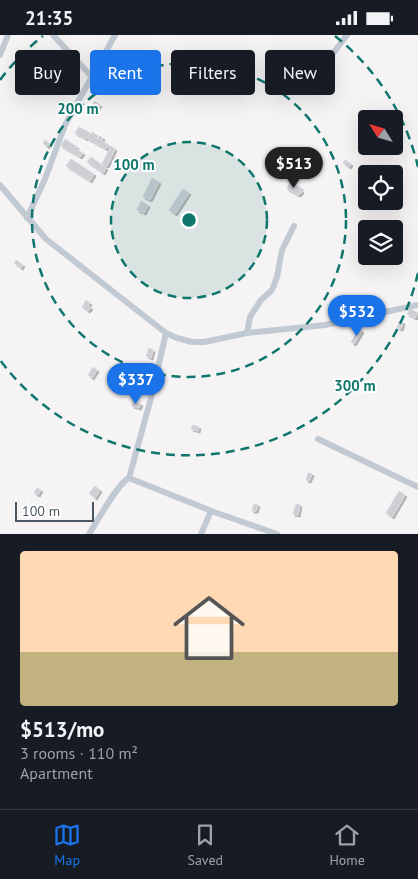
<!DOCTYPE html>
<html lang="en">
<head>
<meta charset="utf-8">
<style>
  body { margin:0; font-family:"PT Sans",sans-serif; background:#20242c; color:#f1f3f6; height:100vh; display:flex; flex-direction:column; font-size:19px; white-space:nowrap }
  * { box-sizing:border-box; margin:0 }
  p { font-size:16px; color:#9ea1a6 }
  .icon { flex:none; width:28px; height:28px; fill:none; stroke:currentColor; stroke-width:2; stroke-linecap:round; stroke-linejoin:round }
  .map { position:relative; height:499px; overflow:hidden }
  .sheet { display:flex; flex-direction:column; background:#171b24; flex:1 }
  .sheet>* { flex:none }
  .guide { position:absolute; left:15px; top:15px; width:389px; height:45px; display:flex; gap:10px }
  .needle { width:32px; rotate:307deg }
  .tools { position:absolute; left:358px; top:75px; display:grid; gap:10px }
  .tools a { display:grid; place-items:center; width:45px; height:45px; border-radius:5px; background:#171b24; box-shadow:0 5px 20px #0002; font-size:25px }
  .scale { position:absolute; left:15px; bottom:12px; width:79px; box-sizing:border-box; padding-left:5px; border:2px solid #4a5661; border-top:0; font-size:14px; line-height:18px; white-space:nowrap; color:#4a5661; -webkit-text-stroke:4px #fff; paint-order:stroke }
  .price { position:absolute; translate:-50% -42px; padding:0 11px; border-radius:18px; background:#1a73e8; color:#fff; font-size:16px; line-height:32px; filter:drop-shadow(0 1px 2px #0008) }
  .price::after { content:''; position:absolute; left:50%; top:30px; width:15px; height:11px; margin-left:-8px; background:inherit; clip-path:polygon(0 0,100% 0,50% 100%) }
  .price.active { background:#222; color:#fff }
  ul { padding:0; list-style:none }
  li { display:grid; align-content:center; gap:10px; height:265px; padding:0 20px }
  li span { display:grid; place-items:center; height:155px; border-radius:5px; color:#555 }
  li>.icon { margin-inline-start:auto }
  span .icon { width:90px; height:90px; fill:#fffc; stroke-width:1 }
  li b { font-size:21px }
  .chip { padding:0 18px; border-radius:5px; background:#171b24; box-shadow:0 5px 20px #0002; font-size:18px; line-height:45px }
  .chip.active { background:#1a73e8; color:#fff }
  .status { display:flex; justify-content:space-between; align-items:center; height:35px; padding:0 25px; background:#171b24; direction:ltr }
  .status svg { height:14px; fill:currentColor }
  .tabs { display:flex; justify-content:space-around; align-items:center; height:70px; border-top:1px solid #363941; background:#171b24; font-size:14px; color:#9ea1a6 }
  .tabs a { display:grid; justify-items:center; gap:2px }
  .tabs .active { color:#1a73e8 }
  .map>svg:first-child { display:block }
</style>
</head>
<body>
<div class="status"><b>21:35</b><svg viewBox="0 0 49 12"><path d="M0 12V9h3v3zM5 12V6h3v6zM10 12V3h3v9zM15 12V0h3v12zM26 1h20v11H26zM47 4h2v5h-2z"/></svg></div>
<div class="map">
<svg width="418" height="499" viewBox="0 0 418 499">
  <defs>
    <filter id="shadow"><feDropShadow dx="2" dy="2" stdDeviation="0" flood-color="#0004"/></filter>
  </defs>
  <rect width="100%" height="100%" fill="#f5f3f3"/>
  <g fill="#cdcfd5" stroke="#d7d9de" filter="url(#shadow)">
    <polygon points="95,66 100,70 97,74 92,70"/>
    <polygon points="79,92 90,98 86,104 75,98"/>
    <polygon points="92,97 95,99 94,101 98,104 99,101 103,103 102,106 109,110 106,114 88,104"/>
    <polygon points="65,104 77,112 76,114 83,118 80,122 61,111"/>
    <polygon points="45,105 50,109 47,112 43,108"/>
    <polygon points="111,111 115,114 107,131 102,129"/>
    <polygon points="91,122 106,133 103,138 87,127"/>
    <polygon points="71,124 94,139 90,146 66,131"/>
    <polygon points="345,125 351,129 349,132 343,128"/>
    <polygon points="152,143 159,147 150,165 143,162"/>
    <polygon points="290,147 301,153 300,155 302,156 300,159 298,160 287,154"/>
    <polygon points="183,154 189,158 175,179 169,175"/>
    <polygon points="141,166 148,170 144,178 137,175"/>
    <polygon points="16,225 23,230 21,233 14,228"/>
    <polygon points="86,265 90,268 88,271 91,273 88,276 82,272"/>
    <polygon points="410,274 418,278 415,283 407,279"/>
    <polygon points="399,286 403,287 401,294 397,293"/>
    <polygon points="359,294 362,296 354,309 351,307"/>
    <polygon points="149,313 153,315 151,323 146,321"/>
    <polygon points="93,332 97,335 92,343 88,340"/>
    <polygon points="133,366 141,369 139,373 132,371"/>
    <polygon points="193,390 199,392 198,396 191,394"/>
    <polygon points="308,438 312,439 309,446 306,445"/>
    <polygon points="95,451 100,455 95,463 89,458"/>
    <polygon points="37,453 41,455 38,460 34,458"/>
    <polygon points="399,456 405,460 392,482 386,478"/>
    <polygon points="254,469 258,470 256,476 252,476"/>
    <polygon points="296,469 300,470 298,480 293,479"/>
  </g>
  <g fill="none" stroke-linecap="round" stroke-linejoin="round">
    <g stroke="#c1cad2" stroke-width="6">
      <polyline points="53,0 91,41"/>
      <polyline points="0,20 8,0"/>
      <polyline points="315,42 347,0"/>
      <polyline points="0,150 46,204 166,298 177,303 192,307 204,307 247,298 325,290 418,270"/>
      <polyline points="27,183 45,144 65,90 115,0"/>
      <polyline points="247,298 250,282 261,265 272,255 277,242 282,215 294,191"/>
      <polyline points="318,404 418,452"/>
      <polyline points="129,443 214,477 277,499"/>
      <path d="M89,499c8,-12 28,-50 40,-56l22,-80 15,-65"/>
      <polyline points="201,499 211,476"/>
    </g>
  </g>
  <circle cx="189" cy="185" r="78" fill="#0f766e" fill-opacity=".12"/>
  <g fill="none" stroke="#0f766e" stroke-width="2.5" stroke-dasharray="9 6">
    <circle cx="189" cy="185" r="78"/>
    <circle cx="189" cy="185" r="157"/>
    <path d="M418 238A235 235 0 0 1 0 325M0 45A235 235 0 0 1 43 1M335 1A235 235 0 0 1 418 132"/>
  </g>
  <circle cx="189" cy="185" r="8" fill="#0f766e" stroke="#fff" stroke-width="2.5"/>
  <g font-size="15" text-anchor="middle" font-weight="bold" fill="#0f766e" stroke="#fff" stroke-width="4" stroke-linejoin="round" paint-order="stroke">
    <text x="78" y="79">200 m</text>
    <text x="134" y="135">100 m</text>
    <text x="355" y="356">300 m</text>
  </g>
</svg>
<div class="tools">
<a><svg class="needle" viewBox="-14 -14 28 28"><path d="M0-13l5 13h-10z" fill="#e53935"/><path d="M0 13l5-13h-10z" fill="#9ea1a6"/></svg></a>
<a><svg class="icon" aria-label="locate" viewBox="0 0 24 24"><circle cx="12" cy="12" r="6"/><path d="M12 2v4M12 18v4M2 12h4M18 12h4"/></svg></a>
<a><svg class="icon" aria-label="layers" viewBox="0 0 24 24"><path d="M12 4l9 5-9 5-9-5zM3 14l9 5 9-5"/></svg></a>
</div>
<div class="scale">100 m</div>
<b class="price active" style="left:294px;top:154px">$513</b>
<b class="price" style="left:357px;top:302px">$532</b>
<b class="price" style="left:136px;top:370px">$337</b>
<div class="guide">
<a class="chip">Buy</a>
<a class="chip active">Rent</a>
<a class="chip">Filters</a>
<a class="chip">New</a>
</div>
</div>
<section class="sheet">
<ul>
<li><span style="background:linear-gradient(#ffd9b3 65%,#c2b280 0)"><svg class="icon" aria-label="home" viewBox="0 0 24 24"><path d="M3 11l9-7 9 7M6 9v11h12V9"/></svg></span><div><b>$513/mo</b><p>3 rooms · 110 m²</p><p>Apartment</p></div></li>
</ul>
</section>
<nav class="tabs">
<a class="active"><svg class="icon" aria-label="map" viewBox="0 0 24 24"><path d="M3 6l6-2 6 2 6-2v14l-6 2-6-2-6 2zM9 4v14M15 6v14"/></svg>Map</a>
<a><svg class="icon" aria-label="saved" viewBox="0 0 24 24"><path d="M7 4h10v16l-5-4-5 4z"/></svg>Saved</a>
<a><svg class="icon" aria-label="home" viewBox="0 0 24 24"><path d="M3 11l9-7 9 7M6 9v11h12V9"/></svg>Home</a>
</nav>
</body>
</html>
